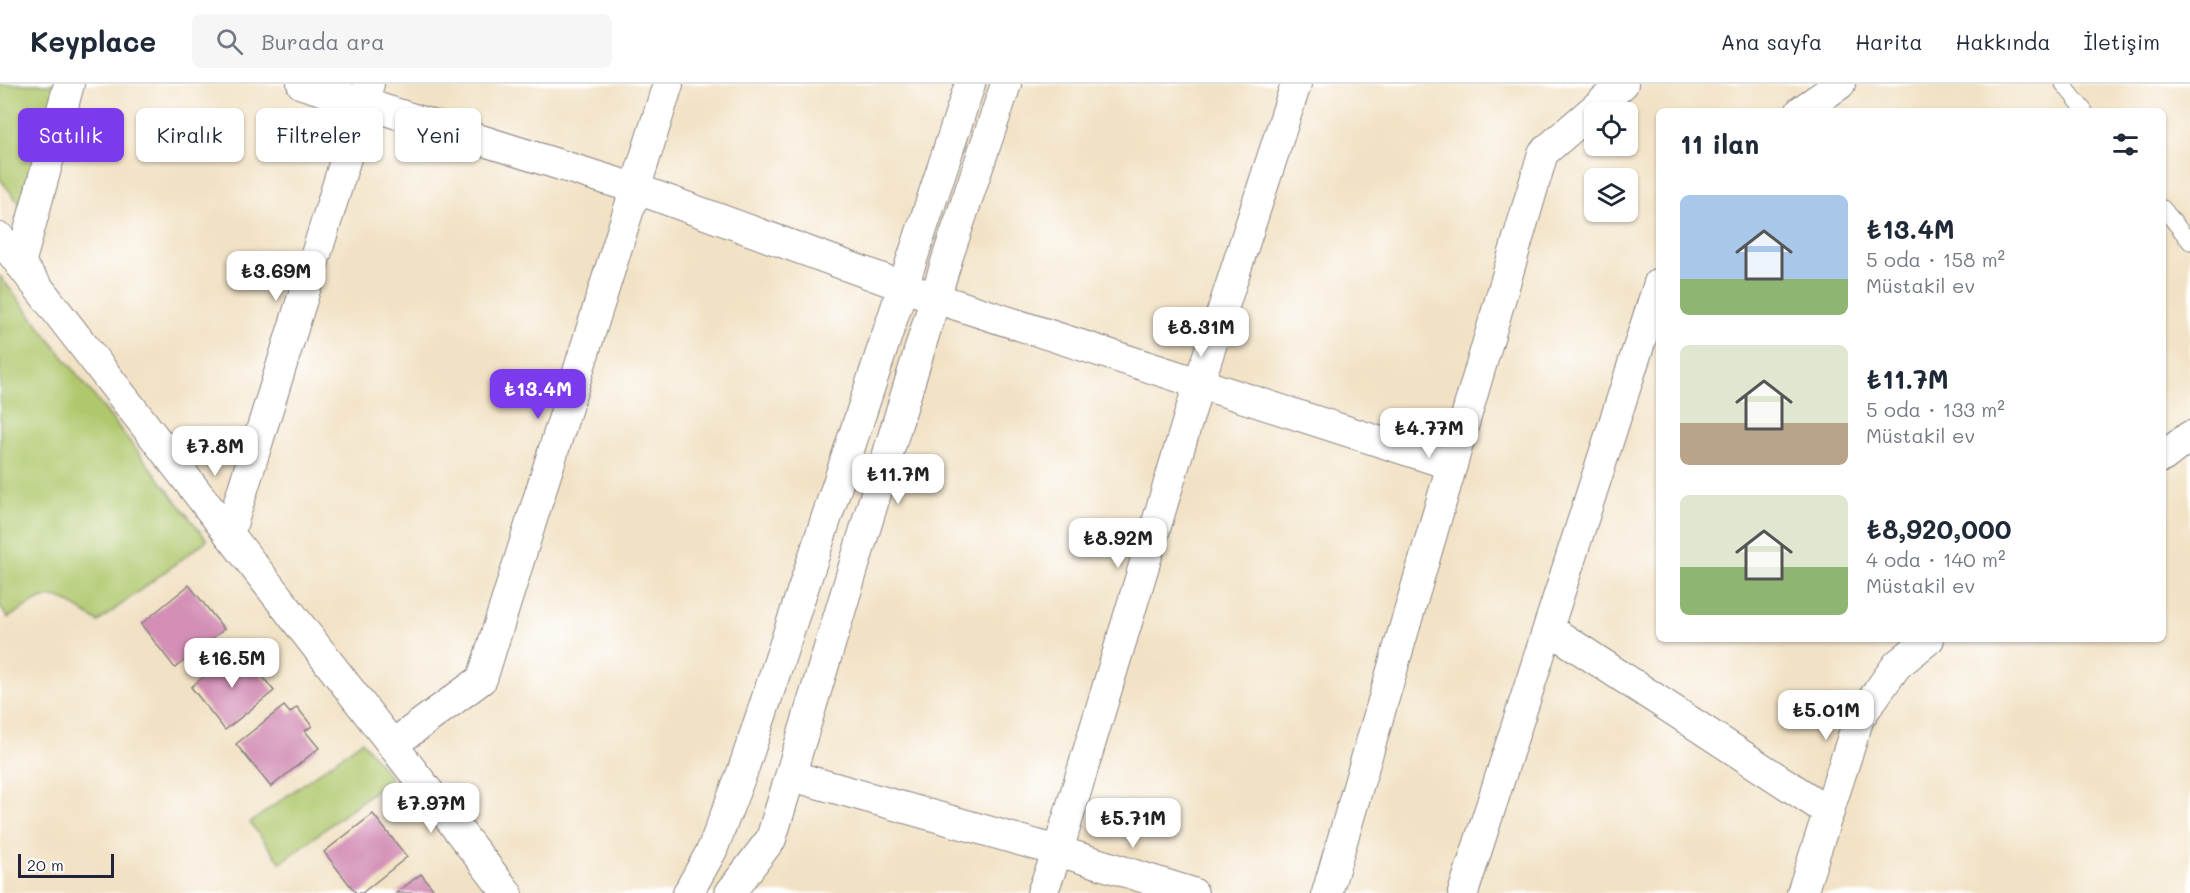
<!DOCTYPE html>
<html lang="tr">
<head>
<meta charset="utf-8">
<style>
  body { margin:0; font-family:Mali,sans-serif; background:#f6f6f7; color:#1f2937; height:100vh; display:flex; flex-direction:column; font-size:22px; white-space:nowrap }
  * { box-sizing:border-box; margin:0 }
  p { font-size:20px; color:#747a83 }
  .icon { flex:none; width:33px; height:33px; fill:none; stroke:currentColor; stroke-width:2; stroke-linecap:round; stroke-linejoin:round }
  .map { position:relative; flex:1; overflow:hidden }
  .side { position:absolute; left:1656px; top:24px; width:510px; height:534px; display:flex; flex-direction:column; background:#fff; border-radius:9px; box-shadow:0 2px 4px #0004 }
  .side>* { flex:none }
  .banner { position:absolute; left:18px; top:24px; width:570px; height:54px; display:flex; gap:12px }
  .tools { position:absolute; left:1584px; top:18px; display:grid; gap:12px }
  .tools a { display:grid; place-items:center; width:54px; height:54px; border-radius:9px; background:#fff; box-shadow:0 2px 4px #0004; font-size:30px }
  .scale { position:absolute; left:18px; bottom:15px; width:96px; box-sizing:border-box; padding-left:6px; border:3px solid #22223b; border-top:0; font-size:16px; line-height:21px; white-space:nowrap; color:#22223b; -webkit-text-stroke:4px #fff; paint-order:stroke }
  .price { position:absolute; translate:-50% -51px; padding:0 14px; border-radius:12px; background:#fff; color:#222; font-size:20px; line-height:39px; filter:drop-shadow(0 2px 3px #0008) }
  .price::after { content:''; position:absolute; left:50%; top:36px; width:18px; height:14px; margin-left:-9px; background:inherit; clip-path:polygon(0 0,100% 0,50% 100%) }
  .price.selected { background:#7c3aed; color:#fff }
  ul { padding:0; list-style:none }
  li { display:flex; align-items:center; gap:18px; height:150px; padding:0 24px }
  li span { display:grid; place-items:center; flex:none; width:168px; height:120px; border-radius:9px; color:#555 }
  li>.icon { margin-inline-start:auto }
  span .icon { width:72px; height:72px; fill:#fffc; stroke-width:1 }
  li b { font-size:26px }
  h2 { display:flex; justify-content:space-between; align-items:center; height:72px; padding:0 24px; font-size:26px }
  .chip { padding:0 21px; border-radius:9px; background:#fff; box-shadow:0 2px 4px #0004; font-size:21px; line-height:54px }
  .chip.selected { background:#7c3aed; color:#fff }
  header { display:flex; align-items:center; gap:36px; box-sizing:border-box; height:84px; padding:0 30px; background:#fff; border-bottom:2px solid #e0e1e3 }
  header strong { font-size:28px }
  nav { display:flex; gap:33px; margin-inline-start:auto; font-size:21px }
  .search { width:420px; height:54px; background:#f6f6f7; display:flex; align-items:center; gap:15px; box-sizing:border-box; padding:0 21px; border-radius:9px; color:#747a83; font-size:22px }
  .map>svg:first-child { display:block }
</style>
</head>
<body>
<header>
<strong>Keyplace</strong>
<div class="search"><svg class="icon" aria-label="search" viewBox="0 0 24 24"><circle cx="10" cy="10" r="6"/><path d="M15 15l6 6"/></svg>Burada ara</div>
<nav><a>Ana sayfa</a><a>Harita</a><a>Hakkında</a><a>İletişim</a></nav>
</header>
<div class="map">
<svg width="2190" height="809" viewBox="0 0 2190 809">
  <rect width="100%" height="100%" fill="#fff"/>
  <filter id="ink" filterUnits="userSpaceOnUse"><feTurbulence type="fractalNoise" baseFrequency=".0167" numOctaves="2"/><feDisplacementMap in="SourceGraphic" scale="12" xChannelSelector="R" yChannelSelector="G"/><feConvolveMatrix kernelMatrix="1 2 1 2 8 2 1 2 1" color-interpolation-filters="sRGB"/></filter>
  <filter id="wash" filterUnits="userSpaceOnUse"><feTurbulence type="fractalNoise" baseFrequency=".008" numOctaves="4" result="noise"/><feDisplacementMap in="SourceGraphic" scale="24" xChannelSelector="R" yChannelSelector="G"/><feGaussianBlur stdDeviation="1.35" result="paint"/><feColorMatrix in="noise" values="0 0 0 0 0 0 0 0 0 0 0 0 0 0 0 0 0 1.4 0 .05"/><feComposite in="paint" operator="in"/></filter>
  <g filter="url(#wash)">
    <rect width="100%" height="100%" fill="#f2e2c5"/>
    <g fill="#b0c86d" stroke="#697554" stroke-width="1.5">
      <polygon points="0,0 65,0 23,124 0,95"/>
      <path d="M0,192l207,264 -109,82c-45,-30 -43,-35 -90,-4l-8,-11z"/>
      <polygon points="362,657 391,694 281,779 250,739"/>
    </g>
    <g id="blocks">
      <g fill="#d38fb5">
        <polygon points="189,501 224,545 175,584 141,540"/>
        <polygon points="240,564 274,607 225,646 191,603"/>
        <polygon points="284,622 290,629 297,623 312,642 305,647 319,664 271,703 236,660"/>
        <polygon points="373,730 407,773 362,809 356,809 324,768"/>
        <polygon points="421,790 436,809 396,809"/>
      </g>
    </g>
  </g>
  <g filter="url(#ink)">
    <use href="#blocks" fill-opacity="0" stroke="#8a8280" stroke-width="1.5"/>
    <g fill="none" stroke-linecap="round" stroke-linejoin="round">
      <defs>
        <g id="service">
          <polyline points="2063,0 2085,27"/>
          <polyline points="2163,124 2190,158"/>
        </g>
        <g id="minor">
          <polyline points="302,0 637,105 935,214 1452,381"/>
          <polyline points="1801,27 1840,0"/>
          <polyline points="0,154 507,809"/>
          <polyline points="20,180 69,0"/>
          <polyline points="2163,373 2190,352"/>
          <polyline points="229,450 369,0"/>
          <polyline points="1549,545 1829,728"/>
          <polyline points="392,661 482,595 668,0"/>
          <polyline points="792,692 1058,767 1199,299 1296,0"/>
          <polyline points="688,809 712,766 743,686 970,0"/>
          <polyline points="730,809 771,755 948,172 1006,0"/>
          <polyline points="1042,809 1058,767 1193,809"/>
          <polyline points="1327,809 1543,69 1623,0"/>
          <polyline points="1463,809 1659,199"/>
          <polyline points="1802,809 1859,634 1897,581 1929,555"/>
        </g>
      </defs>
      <use href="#service" stroke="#8a8280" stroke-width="17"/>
      <use href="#minor" stroke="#8a8280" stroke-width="32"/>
      <use href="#service" stroke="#fff" stroke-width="15"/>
      <use href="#minor" stroke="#fff" stroke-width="30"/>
    </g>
  </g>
</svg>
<div class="tools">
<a><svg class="icon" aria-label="locate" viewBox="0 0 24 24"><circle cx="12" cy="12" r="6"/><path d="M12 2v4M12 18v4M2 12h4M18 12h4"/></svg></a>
<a><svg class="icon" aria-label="layers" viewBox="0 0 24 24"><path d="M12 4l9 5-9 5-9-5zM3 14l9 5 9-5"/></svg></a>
</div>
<div class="scale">20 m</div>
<b class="price" style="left:276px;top:218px">₺3.69M</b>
<b class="price" style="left:1201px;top:274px">₺8.31M</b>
<b class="price selected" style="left:538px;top:336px">₺13.4M</b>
<b class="price" style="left:1429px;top:375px">₺4.77M</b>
<b class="price" style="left:215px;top:393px">₺7.8M</b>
<b class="price" style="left:898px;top:421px">₺11.7M</b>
<b class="price" style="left:1118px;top:485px">₺8.92M</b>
<b class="price" style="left:232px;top:605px">₺16.5M</b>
<b class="price" style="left:1826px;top:657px">₺5.01M</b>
<b class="price" style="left:431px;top:750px">₺7.97M</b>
<b class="price" style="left:1133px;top:765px">₺5.71M</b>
<div class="banner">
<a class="chip selected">Satılık</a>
<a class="chip">Kiralık</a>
<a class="chip">Filtreler</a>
<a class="chip">Yeni</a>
</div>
<section class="side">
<h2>11 ilan<svg class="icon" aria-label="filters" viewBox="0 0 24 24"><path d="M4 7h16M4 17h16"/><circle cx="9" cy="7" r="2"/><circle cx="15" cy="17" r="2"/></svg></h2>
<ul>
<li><span style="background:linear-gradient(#a9c7e8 70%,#8fb573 0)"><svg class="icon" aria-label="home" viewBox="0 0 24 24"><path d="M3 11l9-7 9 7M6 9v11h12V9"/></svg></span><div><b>₺13.4M</b><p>5 oda · 158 m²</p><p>Müstakil ev</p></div></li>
<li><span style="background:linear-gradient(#dfe7d0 65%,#b9a48a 0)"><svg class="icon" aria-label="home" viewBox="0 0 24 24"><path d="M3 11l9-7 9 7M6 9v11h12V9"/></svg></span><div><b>₺11.7M</b><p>5 oda · 133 m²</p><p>Müstakil ev</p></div></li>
<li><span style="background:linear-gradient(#dfe7d0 60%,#8fb573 0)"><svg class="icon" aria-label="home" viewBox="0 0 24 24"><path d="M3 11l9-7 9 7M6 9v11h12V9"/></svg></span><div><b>₺8,920,000</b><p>4 oda · 140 m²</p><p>Müstakil ev</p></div></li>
</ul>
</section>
</div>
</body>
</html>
